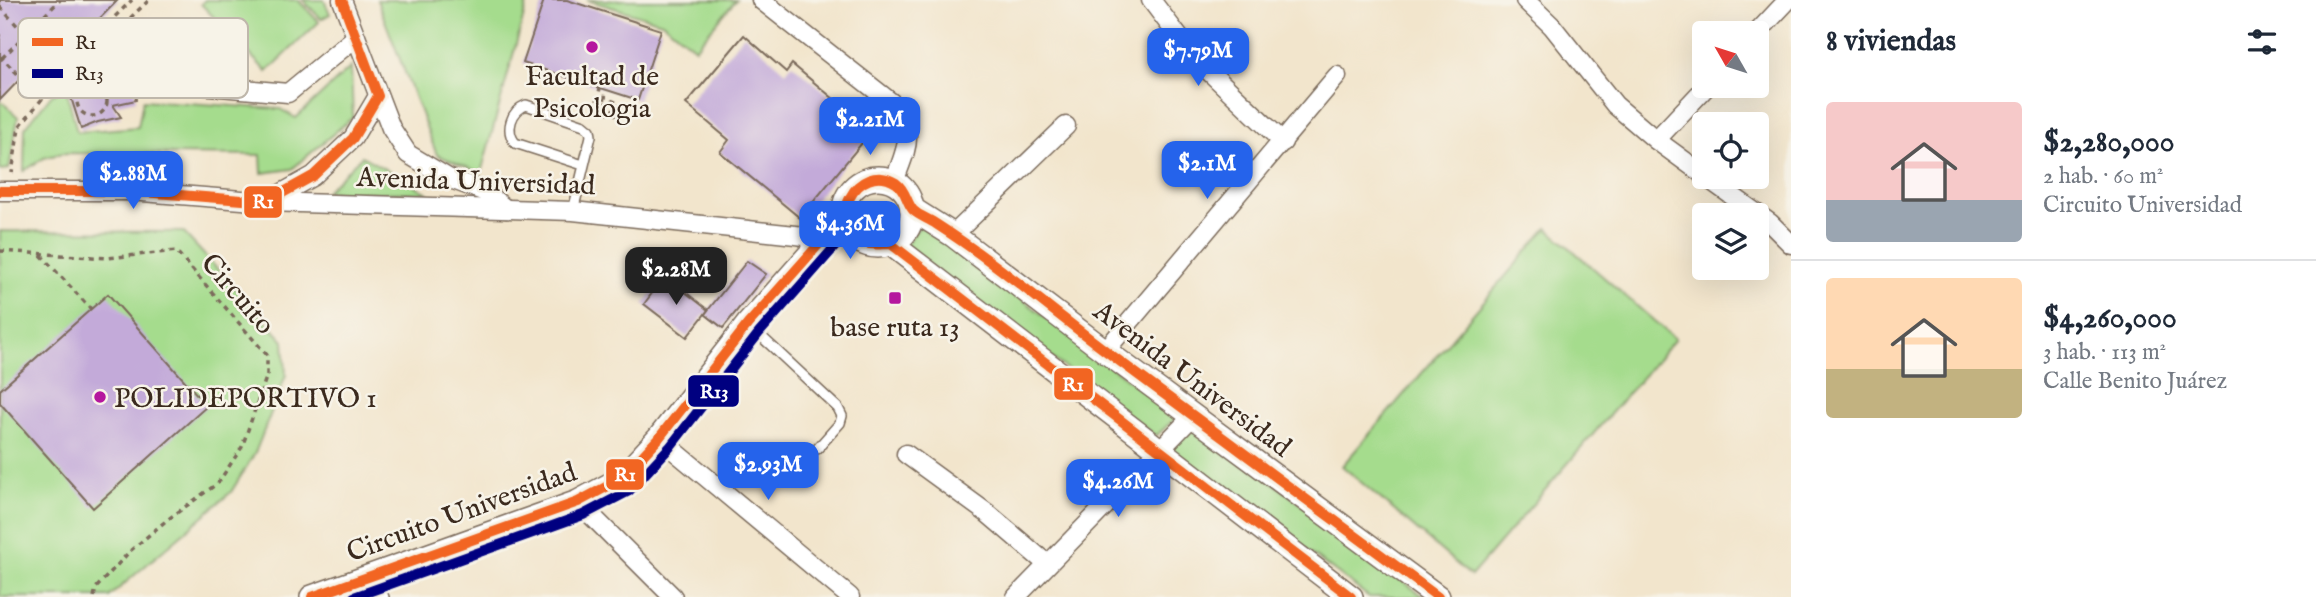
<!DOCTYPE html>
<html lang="es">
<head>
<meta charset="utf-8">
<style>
  body { margin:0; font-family:"IM FELL English",serif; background:#f2f2f3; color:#1f2937; height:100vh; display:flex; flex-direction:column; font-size:26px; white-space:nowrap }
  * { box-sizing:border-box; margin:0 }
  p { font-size:23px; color:#747a83 }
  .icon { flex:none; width:38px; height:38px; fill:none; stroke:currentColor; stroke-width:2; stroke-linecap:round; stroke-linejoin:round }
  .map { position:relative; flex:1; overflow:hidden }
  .sheet { display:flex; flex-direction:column; background:#fff; width:525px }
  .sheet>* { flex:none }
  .needle { width:46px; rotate:309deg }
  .buttons { position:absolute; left:1692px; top:21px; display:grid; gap:14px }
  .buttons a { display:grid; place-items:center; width:77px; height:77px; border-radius:7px; background:#fff; box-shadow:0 7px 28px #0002; font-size:35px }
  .price { position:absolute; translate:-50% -60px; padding:0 16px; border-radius:14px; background:#2563eb; color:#fff; font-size:23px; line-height:46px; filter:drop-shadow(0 2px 4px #0008) }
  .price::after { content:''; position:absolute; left:50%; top:42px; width:21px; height:16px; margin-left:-10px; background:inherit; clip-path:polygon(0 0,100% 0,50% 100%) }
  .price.on { background:#222; color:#fff }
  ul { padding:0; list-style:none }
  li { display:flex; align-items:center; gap:21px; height:175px; padding:0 35px }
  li+li { border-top:2px solid #e0e1e3 }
  li span { display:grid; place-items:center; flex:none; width:196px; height:140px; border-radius:7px; color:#555 }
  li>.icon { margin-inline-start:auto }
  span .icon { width:84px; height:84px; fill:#fffc; stroke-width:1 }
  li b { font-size:30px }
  h2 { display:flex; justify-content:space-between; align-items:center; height:84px; padding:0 35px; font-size:30px }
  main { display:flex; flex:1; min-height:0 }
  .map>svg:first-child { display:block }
</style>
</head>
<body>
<main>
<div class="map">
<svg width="1791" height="597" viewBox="0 0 1791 597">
  <rect width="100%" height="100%" fill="#f7f3e8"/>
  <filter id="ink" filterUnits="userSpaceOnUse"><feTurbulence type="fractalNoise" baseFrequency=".0143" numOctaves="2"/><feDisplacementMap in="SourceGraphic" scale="14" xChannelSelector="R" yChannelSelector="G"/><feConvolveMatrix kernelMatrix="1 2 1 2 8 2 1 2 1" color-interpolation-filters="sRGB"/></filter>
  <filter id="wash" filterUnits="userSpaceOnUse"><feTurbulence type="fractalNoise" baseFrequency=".00686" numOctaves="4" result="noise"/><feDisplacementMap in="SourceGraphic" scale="28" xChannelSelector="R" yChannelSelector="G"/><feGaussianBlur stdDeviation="1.57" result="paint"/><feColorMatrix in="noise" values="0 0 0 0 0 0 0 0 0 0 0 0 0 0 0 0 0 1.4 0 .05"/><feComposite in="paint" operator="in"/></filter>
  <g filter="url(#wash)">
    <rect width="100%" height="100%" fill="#f2e5cc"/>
    <g fill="#a5dc8d" stroke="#708356" stroke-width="2">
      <polygon points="205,0 298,0 319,22 267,72 201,4"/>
      <polygon points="303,0 324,0 330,14 321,19"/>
      <polygon points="377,0 528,0 481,173 437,155"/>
      <polygon points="587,0 736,0 695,48 662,22"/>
      <polygon points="351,67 353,117 292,169 262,173 261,155 63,153 44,158 24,171 25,128 52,94 66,88 77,132 138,127 143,100 280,109 296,118"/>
      <polygon points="0,100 18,117 9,169 0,170"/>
      <polygon points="362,156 428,193 325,192"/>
      <polygon points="922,223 1177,417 1156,436 904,247"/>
      <polygon points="1547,228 1675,339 1471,576 1342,466"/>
      <polygon points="0,231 183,232 284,341 286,375 255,453 231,492 109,597 0,597"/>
      <polygon points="1197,425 1424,597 1369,597 1170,449"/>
    </g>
    <g id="blocks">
      <g fill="#c3aad9">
        <polygon points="0,0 118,0 35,84 25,74 0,100"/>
        <polygon points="544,0 567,0 661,30 638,100 523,63"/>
        <polygon points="744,35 786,72 792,64 872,131 800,218 720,152 729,140 686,104"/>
        <polygon points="116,73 125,73 134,82 136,100 113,105 121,117 98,122 81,129 68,88 116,82"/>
        <polygon points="747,261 766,274 723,328 705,314"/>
        <polygon points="665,276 708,310 687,337 644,304"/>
        <polygon points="108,294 207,406 93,508 0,403 0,390"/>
      </g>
    </g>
  </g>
  <g filter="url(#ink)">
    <use href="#blocks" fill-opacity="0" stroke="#7b6b5b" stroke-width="2"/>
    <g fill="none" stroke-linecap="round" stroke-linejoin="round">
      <defs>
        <g id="service">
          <path d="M573,211l18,-75 -1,-6 -6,-5 -58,-20c-15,6 -21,25 -11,38l68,22"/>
          <polyline points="749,325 838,408 842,416 840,423 817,449"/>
          <polyline points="373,576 384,597"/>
        </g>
        <g id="minor">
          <polyline points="342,0 391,128 408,154 448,178 483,191 506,209"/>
          <path d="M761,0l131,103c25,31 14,45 2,79"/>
          <polyline points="1151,0 1194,57 1283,142"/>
          <polyline points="1525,0 1552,26 1615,105 1656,140 1704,175"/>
          <polyline points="1757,33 1788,0"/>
          <polyline points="136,70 153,81 288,93 356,37"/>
          <polyline points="1656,140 1707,86"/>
          <polyline points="1706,177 1770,223 1791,244"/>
          <polyline points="0,191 130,191 266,202 573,211 823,238"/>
          <polyline points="266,202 313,176 353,138 378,96"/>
          <polyline points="953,235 1066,126"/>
          <polyline points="1105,351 1337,76"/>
          <polyline points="659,438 850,597"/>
          <polyline points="906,454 987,513 1047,564"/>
          <polyline points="578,502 673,597"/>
          <polyline points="1016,597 1193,416"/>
        </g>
        <g id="tertiary">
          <circle cx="878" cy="212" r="34"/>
          <polyline points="912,209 953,235 1105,351 1438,597"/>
          <polyline points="891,244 1351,597"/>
          <polyline points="312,597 578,502 621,479 659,438 748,324 843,217"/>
        </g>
      </defs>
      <use href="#service" stroke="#7b6b5b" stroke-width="12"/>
      <use href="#minor" stroke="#7b6b5b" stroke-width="21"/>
      <use href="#tertiary" stroke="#7b6b5b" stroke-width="26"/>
      <g stroke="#7b6b5b" stroke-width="3.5" stroke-dasharray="5 5" stroke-linecap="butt">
        <polyline points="0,7 25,34"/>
        <polyline points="91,56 101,65 120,68"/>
        <polyline points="2,58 60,0"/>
        <polyline points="0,60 2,58 42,99 19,127 12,173"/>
        <polyline points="66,63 74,72 149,0"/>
        <circle cx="92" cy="101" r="15"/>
        <polyline points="95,86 101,65"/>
        <polyline points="36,93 132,0"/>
        <polyline points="595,109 618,115 619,112 602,107 603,103 623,107 624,105 605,98 606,90"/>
        <polyline points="595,111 600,88"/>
        <polyline points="0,251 108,258 176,251 267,355 267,375 242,447 218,483 167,520 130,551 96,588 94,597"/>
        <polyline points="41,255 91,309"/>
      </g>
      <use href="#service" stroke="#fff" stroke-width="9"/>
      <use href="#minor" stroke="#fff" stroke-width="18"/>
      <use href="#tertiary" stroke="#fff" stroke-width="23"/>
      <defs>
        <g id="bus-1">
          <polyline points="0,191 130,191 266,202 313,176 353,138 378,96 342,0"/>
          <polyline points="312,597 578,502 621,479 659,438 748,324 843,217"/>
          <path d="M1351,597l-460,-353c-8,0 -19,2 -26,-1 -42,-18 -8,-84 31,-60 10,7 10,19 17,27 6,6 16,9 23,14 61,39 116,87 174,130 109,82 219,162 328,243"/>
        </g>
        <polyline id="bus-2" points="354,597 583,515 629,491 670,447 759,333 853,226"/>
      </defs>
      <use href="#bus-1" stroke="#f7f3e8" stroke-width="16"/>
      <use href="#bus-2" stroke="#f7f3e8" stroke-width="16"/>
      <use href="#bus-1" stroke="#f26522" stroke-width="10"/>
      <use href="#bus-2" stroke="#000080" stroke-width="10"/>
    </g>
  </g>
  <g fill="#b5179e" stroke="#f7f3e8" stroke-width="2.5">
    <circle cx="592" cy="47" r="7"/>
    <rect x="888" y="291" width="14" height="14" rx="3.5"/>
    <circle cx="100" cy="397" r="7"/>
  </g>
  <g text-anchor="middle" stroke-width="5" stroke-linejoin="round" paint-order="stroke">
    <g font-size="28" fill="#3b2a1e" stroke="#f7f3e8">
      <text x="592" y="85">Facultad de<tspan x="592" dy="32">Psicologia</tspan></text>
      <text x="895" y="336">base ruta 13</text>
      <text x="114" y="407" text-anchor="start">POLIDEPORTIVO 1</text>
    </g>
    <g font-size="28" fill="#3b2a1e" stroke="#f7f3e8">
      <text transform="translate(476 180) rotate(2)" y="10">Avenida Universidad</text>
      <text transform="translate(239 293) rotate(49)" y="10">Circuito</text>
      <text transform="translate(1193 378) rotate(37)" y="10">Avenida Universidad</text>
      <text transform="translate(461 511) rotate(-20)" y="10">Circuito Universidad</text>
    </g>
  </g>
  <rect x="18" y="18" width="230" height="80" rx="10" fill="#f7f3e8" stroke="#bfb7ab" stroke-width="2"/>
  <rect x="32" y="38" width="31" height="8" fill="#f26522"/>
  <rect x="32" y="69" width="31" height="9" fill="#000080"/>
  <g font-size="19" fill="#3b2a1e">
    <text x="75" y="49">R1</text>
    <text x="75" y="80">R13</text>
  </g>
  <g stroke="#f7f3e8" stroke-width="2.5">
    <rect x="243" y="185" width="40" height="34" rx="7" fill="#f26522"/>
    <rect x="1053" y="367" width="41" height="34" rx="7" fill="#f26522"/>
    <rect x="687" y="374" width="53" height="34" rx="7" fill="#000080"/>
    <rect x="605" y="458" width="40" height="33" rx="7" fill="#f26522"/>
  </g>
  <g font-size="19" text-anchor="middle" font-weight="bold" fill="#fff">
    <text x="263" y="208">R1</text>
    <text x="1073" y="391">R1</text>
    <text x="714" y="398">R13</text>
    <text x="625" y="481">R1</text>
  </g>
</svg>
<div class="buttons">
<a><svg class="needle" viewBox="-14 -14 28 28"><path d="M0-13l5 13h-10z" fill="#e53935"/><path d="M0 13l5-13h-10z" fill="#747a83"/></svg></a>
<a><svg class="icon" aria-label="locate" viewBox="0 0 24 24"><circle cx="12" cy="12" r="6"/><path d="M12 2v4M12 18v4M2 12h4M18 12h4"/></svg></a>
<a><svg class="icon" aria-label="layers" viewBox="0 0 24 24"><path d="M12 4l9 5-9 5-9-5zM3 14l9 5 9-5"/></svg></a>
</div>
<b class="price" style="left:1198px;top:88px">$7.79M</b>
<b class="price" style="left:870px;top:157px">$2.21M</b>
<b class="price" style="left:1207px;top:201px">$2.1M</b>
<b class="price" style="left:133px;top:211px">$2.88M</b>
<b class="price" style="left:850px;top:261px">$4.36M</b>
<b class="price on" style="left:676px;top:307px">$2.28M</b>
<b class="price" style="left:768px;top:502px">$2.93M</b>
<b class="price" style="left:1118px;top:519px">$4.26M</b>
</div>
<section class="sheet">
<h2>8 viviendas<svg class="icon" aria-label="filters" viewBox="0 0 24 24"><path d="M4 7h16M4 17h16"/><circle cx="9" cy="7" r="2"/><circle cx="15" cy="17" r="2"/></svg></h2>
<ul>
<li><span style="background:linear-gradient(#f6c9c9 70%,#9aa5b1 0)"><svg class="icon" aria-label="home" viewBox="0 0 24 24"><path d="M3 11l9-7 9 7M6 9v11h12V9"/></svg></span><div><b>$2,280,000</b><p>2 hab. · 60 m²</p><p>Circuito Universidad</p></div></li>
<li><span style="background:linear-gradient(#ffd9b3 65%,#c2b280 0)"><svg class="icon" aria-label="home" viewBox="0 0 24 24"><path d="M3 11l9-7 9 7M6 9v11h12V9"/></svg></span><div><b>$4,260,000</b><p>3 hab. · 113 m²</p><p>Calle Benito Juárez</p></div></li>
</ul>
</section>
</main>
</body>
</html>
